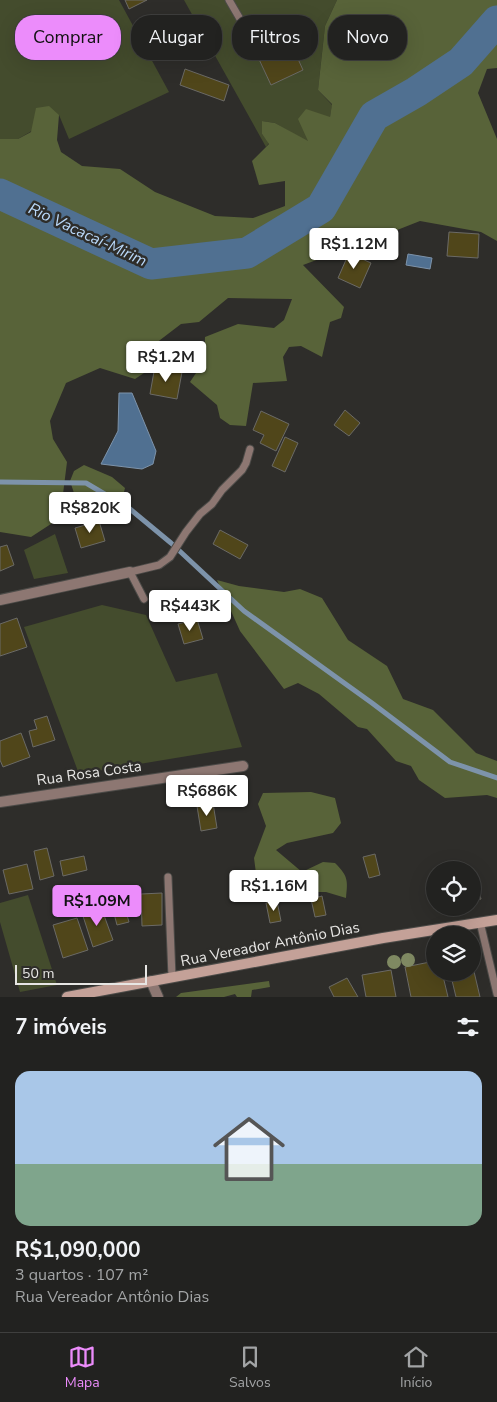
<!DOCTYPE html>
<html lang="pt">
<head>
<meta charset="utf-8">
<style>
  body { margin:0; font-family:"Nunito Sans",sans-serif; background:#2e2f2d; color:#f1f3f6; height:100vh; display:flex; flex-direction:column; font-size:19px; white-space:nowrap }
  * { box-sizing:border-box; margin:0 }
  p { font-size:16px; color:#a2a4a5 }
  .icon { flex:none; width:28px; height:28px; fill:none; stroke:currentColor; stroke-width:2; stroke-linecap:round; stroke-linejoin:round }
  .map { position:relative; height:997px; overflow:hidden }
  .sheet { display:flex; flex-direction:column; background:#222220; flex:1 }
  .sheet>* { flex:none }
  .banner { position:absolute; left:15px; top:15px; width:468px; height:45px; display:flex; gap:10px }
  .tools { position:absolute; left:426px; top:861px; display:grid; gap:10px }
  .tools a { display:grid; place-items:center; width:55px; height:55px; border-radius:50%; background:#222220; box-shadow:0 5px 20px #0002,0 0 0 1px #3f3f3e; font-size:25px }
  .scale { position:absolute; left:15px; bottom:12px; width:132px; box-sizing:border-box; padding-left:5px; border:2px solid #e7e6e4; border-top:0; font-size:14px; line-height:18px; white-space:nowrap; color:#e7e6e4; -webkit-text-stroke:4px #2e2d2a; paint-order:stroke }
  .price { position:absolute; translate:-50% -42px; padding:0 11px; border-radius:5px; background:#fff; color:#222; font-size:16px; line-height:32px; filter:drop-shadow(0 1px 2px #0008) }
  .price::after { content:''; position:absolute; left:50%; top:30px; width:15px; height:11px; margin-left:-8px; background:inherit; clip-path:polygon(0 0,100% 0,50% 100%) }
  .price.current { background:#ec8cfb; color:#111 }
  ul { padding:0; list-style:none }
  li { display:grid; align-content:center; gap:10px; height:265px; padding:0 15px }
  li span { display:grid; place-items:center; height:155px; border-radius:15px; color:#555 }
  li>.icon { margin-inline-start:auto }
  span .icon { width:90px; height:90px; fill:#fffc; stroke-width:1 }
  li b { font-size:21px }
  h2 { display:flex; justify-content:space-between; align-items:center; height:60px; padding:0 15px; font-size:21px }
  .tag { padding:0 18px; border-radius:20px; background:#222220; box-shadow:0 5px 20px #0002,0 0 0 1px #3f3f3e; font-size:18px; line-height:45px }
  .tag.current { background:#ec8cfb; color:#111 }
  .menu { display:flex; justify-content:space-around; align-items:center; height:70px; border-top:1px solid #3f3f3e; background:#222220; font-size:14px; color:#a2a4a5 }
  .menu a { display:grid; justify-items:center; gap:2px }
  .menu .current { color:#ec8cfb }
  .map>svg:first-child { display:block }
</style>
</head>
<body>
<div class="map">
<svg width="497" height="997" viewBox="0 0 497 997">
  <rect width="100%" height="100%" fill="#2e2d2a"/>
  <g fill="#444c2d">
    <polygon points="0,0 119,0 169,92 69,139 59,115 18,139 0,139"/>
    <polygon points="184,0 337,0 325,26 318,90 332,105 330,117 308,142 275,123 262,121 262,134 269,143 266,147"/>
    <polygon points="55,534 68,573 34,579 24,550"/>
    <polygon points="102,605 146,615 176,682 217,673 242,747 79,774 24,627"/>
    <polygon points="28,895 57,985 20,992 0,922 0,903"/>
  </g>
  <g fill="#586339">
    <polygon points="337,0 497,0 497,68 487,69 478,93 497,139 497,241 481,232 420,221 387,234 303,265 344,307 341,318 330,322 322,357 301,346 289,347 283,357 287,381 253,383 246,426 230,425 220,418 217,405 190,382 204,361 205,337 238,324 274,328 284,320 292,299 228,298 199,322 181,324 147,350 150,369 135,379 100,368 66,383 50,421 53,439 67,462 62,502 57,520 31,537 0,532 0,139 18,139 31,132 36,108 49,106 59,115 57,140 61,152 82,166 120,169 155,192 215,216 253,218 285,206 285,181 259,185 252,161 269,144 262,134 262,121 275,123 308,141 298,119 306,109 330,117 332,104 318,90 325,26"/>
    <polygon points="84,465 112,477 125,488 120,508 105,502 76,499 70,481 74,471"/>
    <polygon points="217,580 239,586 284,592 300,589 322,598 348,640 387,666 403,699 433,710 476,753 497,761 497,798 487,795 445,798 419,780 411,766 396,761 367,729 358,727 319,694 298,683 284,689 240,631"/>
    <path d="M311,792l24,6 6,25 -8,10 -46,10 -11,7 26,22 21,-10 12,1c13,13 13,17 11,35l-20,-6h-16l-34,3 -19,-14 -3,-23 12,-32 -8,-22 5,-11z"/>
    <polygon points="269,981 270,987 252,990 251,997 237,997 235,994 224,997 176,997 181,993"/>
  </g>
  <g fill="#507091" stroke="#7d93aa">
    <polygon points="408,254 432,258 430,269 406,265"/>
    <polygon points="119,393 132,393 156,451 153,464 142,469 101,464 118,431"/>
  </g>
  <g fill="none" stroke-linecap="round" stroke-linejoin="round">
    <polyline stroke="#7d93aa" stroke-width="5" points="0,482 86,483 130,509 171,543 244,611 372,703 450,762 497,778"/>
    <polyline stroke="#507091" stroke-width="31" points="0,194 151,264 247,253 321,208 374,116 416,92 461,62 497,21"/>
  </g>
  <g fill="#50461a" stroke="#6b6a66">
    <polygon points="125,0 147,0 129,9"/>
    <polygon points="289,39 303,70 271,85 257,55"/>
    <polygon points="185,69 229,85 224,101 180,85"/>
    <polygon points="449,232 479,234 478,258 447,256"/>
    <polygon points="349,253 371,263 360,288 338,278"/>
    <polygon points="155,366 182,372 177,399 150,394"/>
    <polygon points="345,410 360,423 349,436 334,425"/>
    <polygon points="261,411 289,424 276,451 260,443 264,435 253,430"/>
    <polygon points="285,437 298,443 285,472 272,466"/>
    <polygon points="89,503 92,514 76,518 73,507"/>
    <polygon points="99,521 105,541 81,548 75,528"/>
    <polygon points="220,530 248,545 240,559 213,544"/>
    <polygon points="7,545 14,565 0,571 0,547"/>
    <polygon points="17,618 27,647 0,656 0,624"/>
    <polygon points="197,619 203,639 184,644 178,624"/>
    <polygon points="47,716 55,740 33,747 29,731 37,729 34,720"/>
    <polygon points="21,733 30,757 3,767 0,760 0,741"/>
    <polygon points="227,779 228,800 207,801 206,780"/>
    <polygon points="213,803 217,828 201,831 197,806"/>
    <polygon points="47,848 54,876 40,880 34,851"/>
    <polygon points="375,854 380,875 369,878 363,857"/>
    <polygon points="84,856 87,870 63,876 60,861"/>
    <polygon points="27,864 33,889 9,894 3,870"/>
    <polygon points="477,885 481,899 472,901 472,886"/>
    <polygon points="162,893 162,925 142,926 141,894"/>
    <polygon points="121,895 129,922 117,925 110,898"/>
    <polygon points="322,896 326,915 315,917 311,899"/>
    <polygon points="277,901 281,921 270,923 266,903"/>
    <polygon points="101,907 113,940 93,947 82,913"/>
    <polygon points="77,918 88,950 63,958 53,925"/>
    <polygon points="435,961 435,972 442,972 448,997 411,997 405,967"/>
    <polygon points="472,963 480,997 456,997 450,972 472,972"/>
    <polygon points="391,970 396,997 366,997 362,975"/>
    <polygon points="347,978 358,997 334,997 329,987"/>
  </g>
  <g fill="none" stroke-linecap="round" stroke-linejoin="round">
    <defs>
      <g id="lane">
        <polyline points="229,0 258,50"/>
        <polyline points="144,599 130,572 159,565 170,557 186,532 200,514 212,504 222,490 242,470 246,463 250,449"/>
        <polyline points="168,877 172,977"/>
        <polyline points="480,922 497,994"/>
      </g>
      <g id="street">
        <polyline points="0,600 130,572"/>
        <polyline points="0,802 243,766"/>
        <polyline points="151,981 158,997"/>
      </g>
      <polyline id="secondary" points="67,997 383,938 497,920"/>
    </defs>
    <use href="#lane" stroke="#4c4b48" stroke-width="9"/>
    <use href="#street" stroke="#4c4b48" stroke-width="12"/>
    <use href="#secondary" stroke="#4c4b48" stroke-width="12"/>
    <use href="#lane" stroke="#8d7772" stroke-width="7"/>
    <use href="#street" stroke="#8d7772" stroke-width="10"/>
    <use href="#secondary" stroke="#c4a198" stroke-width="10"/>
  </g>
  <g fill="#7f8962">
    <circle cx="408" cy="960" r="7"/>
    <circle cx="394" cy="962" r="7"/>
  </g>
  <g text-anchor="middle" stroke-width="5" stroke-linejoin="round" paint-order="stroke">
    <g font-size="15" fill="#e7e6e4" stroke="#2e2d2a">
      <text transform="translate(89 773) rotate(-8)" y="5">Rua Rosa Costa</text>
      <text transform="translate(270 944) rotate(-11)" y="5">Rua Vereador Antônio Dias</text>
    </g>
    <g font-size="16" font-style="italic" fill="#b9d8f9" stroke="#2e2d2a">
      <text transform="translate(88 234) rotate(25)" y="6">Rio Vacacaí-Mirim</text>
    </g>
  </g>
</svg>
<div class="tools">
<a><svg class="icon" aria-label="locate" viewBox="0 0 24 24"><circle cx="12" cy="12" r="6"/><path d="M12 2v4M12 18v4M2 12h4M18 12h4"/></svg></a>
<a><svg class="icon" aria-label="layers" viewBox="0 0 24 24"><path d="M12 4l9 5-9 5-9-5zM3 14l9 5 9-5"/></svg></a>
</div>
<div class="scale">50 m</div>
<b class="price" style="left:354px;top:270px">R$1.12M</b>
<b class="price" style="left:166px;top:383px">R$1.2M</b>
<b class="price" style="left:90px;top:534px">R$820K</b>
<b class="price" style="left:190px;top:632px">R$443K</b>
<b class="price" style="left:207px;top:817px">R$686K</b>
<b class="price" style="left:274px;top:912px">R$1.16M</b>
<b class="price current" style="left:97px;top:927px">R$1.09M</b>
<div class="banner">
<a class="tag current">Comprar</a>
<a class="tag">Alugar</a>
<a class="tag">Filtros</a>
<a class="tag">Novo</a>
</div>
</div>
<section class="sheet">
<h2>7 imóveis<svg class="icon" aria-label="filters" viewBox="0 0 24 24"><path d="M4 7h16M4 17h16"/><circle cx="9" cy="7" r="2"/><circle cx="15" cy="17" r="2"/></svg></h2>
<ul>
<li><span style="background:linear-gradient(#a9c7e8 60%,#7fa58c 0)"><svg class="icon" aria-label="home" viewBox="0 0 24 24"><path d="M3 11l9-7 9 7M6 9v11h12V9"/></svg></span><div><b>R$1,090,000</b><p>3 quartos · 107 m²</p><p>Rua Vereador Antônio Dias</p></div></li>
</ul>
</section>
<nav class="menu">
<a class="current"><svg class="icon" aria-label="map" viewBox="0 0 24 24"><path d="M3 6l6-2 6 2 6-2v14l-6 2-6-2-6 2zM9 4v14M15 6v14"/></svg>Mapa</a>
<a><svg class="icon" aria-label="saved" viewBox="0 0 24 24"><path d="M7 4h10v16l-5-4-5 4z"/></svg>Salvos</a>
<a><svg class="icon" aria-label="home" viewBox="0 0 24 24"><path d="M3 11l9-7 9 7M6 9v11h12V9"/></svg>Início</a>
</nav>
</body>
</html>
